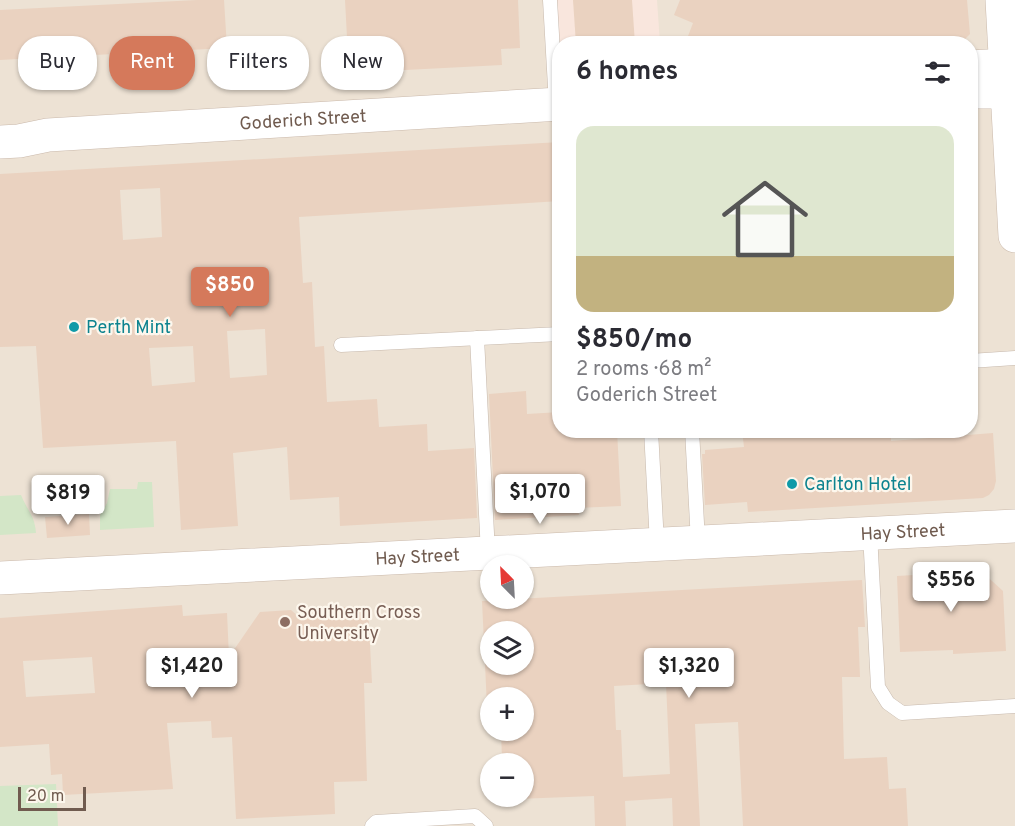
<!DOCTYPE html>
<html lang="en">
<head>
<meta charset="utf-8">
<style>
  body { margin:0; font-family:Overpass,sans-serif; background:#f7f7f7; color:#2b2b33; height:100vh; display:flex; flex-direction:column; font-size:22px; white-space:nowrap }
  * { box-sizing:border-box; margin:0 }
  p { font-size:20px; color:#7c7c81 }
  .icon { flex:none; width:33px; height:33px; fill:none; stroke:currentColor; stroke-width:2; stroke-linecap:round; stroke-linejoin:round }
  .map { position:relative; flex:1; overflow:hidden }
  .drawer { position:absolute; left:552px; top:36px; width:426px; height:402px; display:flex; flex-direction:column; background:#fff; border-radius:24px; box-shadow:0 2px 4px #0004 }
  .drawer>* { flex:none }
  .banner { position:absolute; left:18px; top:36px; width:444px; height:54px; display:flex; gap:12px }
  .needle { width:39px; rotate:336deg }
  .tools { position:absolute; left:480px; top:555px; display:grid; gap:12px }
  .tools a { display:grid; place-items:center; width:54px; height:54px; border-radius:50%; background:#fff; box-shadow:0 2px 4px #0004; font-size:30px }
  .scale { position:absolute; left:18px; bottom:15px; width:68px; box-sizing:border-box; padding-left:6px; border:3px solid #705b4f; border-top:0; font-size:16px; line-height:21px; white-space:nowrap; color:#705b4f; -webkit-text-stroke:4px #fdf7ed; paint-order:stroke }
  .price { position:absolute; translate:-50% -51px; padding:0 14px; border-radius:6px; background:#fff; color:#222; font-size:20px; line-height:39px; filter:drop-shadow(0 2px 3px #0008) }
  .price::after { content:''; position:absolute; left:50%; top:36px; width:18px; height:14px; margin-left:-9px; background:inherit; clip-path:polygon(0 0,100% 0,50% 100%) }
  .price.on { background:#d5795b; color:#fff }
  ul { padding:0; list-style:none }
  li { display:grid; align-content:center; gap:12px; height:318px; padding:0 24px }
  li span { display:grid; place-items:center; height:186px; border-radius:18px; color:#555 }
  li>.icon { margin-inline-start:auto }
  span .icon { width:108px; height:108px; fill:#fffc; stroke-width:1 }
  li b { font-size:26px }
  h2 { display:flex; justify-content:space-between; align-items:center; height:72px; padding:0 24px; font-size:26px }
  .chip { padding:0 21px; border-radius:24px; background:#fff; box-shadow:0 2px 4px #0004; font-size:21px; line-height:54px }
  .chip.on { background:#d5795b; color:#fff }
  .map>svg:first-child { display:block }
</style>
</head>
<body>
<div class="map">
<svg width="1015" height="826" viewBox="0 0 1015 826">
  <rect width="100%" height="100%" fill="#faf3e7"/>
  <path fill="#ede2d4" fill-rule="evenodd" d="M0,0h1015v826h-1015zM560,44h410v386h-410zM490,566h34v32h-34zM490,632h34v32h-34zM490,698h34v32h-34zM490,764h34v32h-34z"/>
  <polygon fill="#f9e6dd" points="550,0 657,0 660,43 560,44 559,104"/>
  <g fill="#d3e6c7">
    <polygon points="138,482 152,482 154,527 100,530 100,515 107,503 110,489 137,489"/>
    <path d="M21,495c6,15 14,21 15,38l-36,2v-39z"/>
    <polygon points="56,784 58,826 0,826 0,786"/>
  </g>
  <g fill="#ead2c0" fill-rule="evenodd">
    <polygon points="197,0 224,0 227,48 0,60 0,10"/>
    <polygon points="345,0 518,0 520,48 501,49 502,65 367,72 366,55 348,56"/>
    <polygon points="573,0 632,0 635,44 576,44"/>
    <polygon points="680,0 967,0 970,34 960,44 685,44 693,23 674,15"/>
    <path d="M560,142v59l-261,16 4,66 9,-1 3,65 9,-1 3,56 50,-3 2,28 48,-3 1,27 46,-3 3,70 -137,8 -1,-29 -49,3 -3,-53 -54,6 5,73 -57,4 -5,-89 -133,7 -7,-102 -36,1v-173zM160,188l2,49 -39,3 -3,-50zM265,329l2,46 -37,3 -3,-47zM193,346l2,36 -43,4 -3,-38z"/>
    <polygon points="526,391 527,414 560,412 560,430 617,430 621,506 578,508 579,515 495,520 489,394"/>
    <polygon points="742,430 891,430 891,441 993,433 996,481 994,489 989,495 983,498 748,512 747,502 705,505 702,454 705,454 705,450 744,447"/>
    <polygon points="89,514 90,535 47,538 45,517"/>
    <polygon points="981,571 1003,591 1006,651 953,654 953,650 900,652 897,576"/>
    <path d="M862,580l3,47h-7l2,50h-18l2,82 43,-2 2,32 17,-1 2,38h-165l-5,-104 -43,2 5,102h-27l-1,-28 -47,3 1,25h-31l-1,-30 -77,3v-3h7v-32h-9v-4l-13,1 -1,-31h23v-32h-34v29l-2,1 -6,-127zM490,632h34v32h-34zM666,683l4,91 -47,3 -2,-47h-5l-2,-44z"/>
    <path d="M182,605l1,11 44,-3 2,44 31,-45 31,-2 9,8 8,-9 60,-3 4,77h-8l3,98 -33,1 1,32 -99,5 -4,-82 -20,1 -1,-17 -44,2 6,66 -110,6 -1,-21 -11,1 -2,-31 -49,3v-129zM92,657l3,36 -69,4 -3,-36z"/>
  </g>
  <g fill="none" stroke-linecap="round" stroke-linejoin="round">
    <defs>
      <g id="lane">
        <polyline points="550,0 556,104"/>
        <polyline points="477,338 488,553"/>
        <polyline points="341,345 560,334"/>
        <polyline points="970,361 1015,358"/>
        <polyline points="651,430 657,544"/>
        <polyline points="692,430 698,542"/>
        <polyline points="870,533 878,687 888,703 902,713 1015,706"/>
        <polyline points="372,826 376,822 475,816 486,826"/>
      </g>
      <g id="secondary">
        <polyline points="1002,0 1015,236"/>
        <polyline points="970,67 1006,65"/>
        <polyline points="970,92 1008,92"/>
        <path id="s1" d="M0,142l19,-1 29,-6 512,-31"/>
        <path id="s2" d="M0,578l1015,-52"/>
      </g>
    </defs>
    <use href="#lane" stroke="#c7b9ad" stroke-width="15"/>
    <use href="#secondary" stroke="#cab9ab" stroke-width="34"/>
    <use href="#lane" stroke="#fff" stroke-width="14"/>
    <use href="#secondary" stroke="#fff" stroke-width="33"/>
  </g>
  <g fill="#0f9aa8" stroke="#fdf7ed" stroke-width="2">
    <circle cx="74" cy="327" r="6"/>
    <circle cx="792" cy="484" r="6"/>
  </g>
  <circle fill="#8d6e63" stroke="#fdf7ed" stroke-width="2" cx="285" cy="622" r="6"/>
  <g text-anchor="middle" stroke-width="4.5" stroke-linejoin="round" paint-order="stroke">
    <g font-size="18" fill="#705b4f" stroke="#fdf7ed">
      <text dy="6" stroke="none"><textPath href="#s1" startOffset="304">Goderich Street</textPath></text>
      <text dy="6" stroke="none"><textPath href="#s2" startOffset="904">Hay Street</textPath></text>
      <text dy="6" stroke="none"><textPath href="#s2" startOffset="418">Hay Street</textPath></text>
    </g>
    <g font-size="18" fill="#0d838f" stroke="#fdf7ed" text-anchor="start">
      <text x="86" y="333">Perth Mint</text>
      <text x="804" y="490">Carlton Hotel</text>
    </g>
    <g font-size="18" fill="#785e54" stroke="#fdf7ed" text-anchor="start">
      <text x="297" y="618">Southern Cross<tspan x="297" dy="21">University</tspan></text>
    </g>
  </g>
</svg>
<div class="tools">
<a><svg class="needle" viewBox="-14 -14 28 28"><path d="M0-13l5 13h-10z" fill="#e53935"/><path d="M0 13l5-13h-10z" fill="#7c7c81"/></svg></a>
<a><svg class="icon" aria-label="layers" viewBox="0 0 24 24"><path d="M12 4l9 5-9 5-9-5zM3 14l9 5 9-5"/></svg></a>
<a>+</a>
<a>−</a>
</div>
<div class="scale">20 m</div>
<b class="price on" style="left:230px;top:318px">$850</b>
<b class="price" style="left:540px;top:525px">$1,070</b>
<b class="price" style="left:68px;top:526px">$819</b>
<b class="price" style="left:951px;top:613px">$556</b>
<b class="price" style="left:192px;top:699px">$1,420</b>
<b class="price" style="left:689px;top:699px">$1,320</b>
<div class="banner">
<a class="chip">Buy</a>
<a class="chip on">Rent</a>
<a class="chip">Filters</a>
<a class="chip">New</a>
</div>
<section class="drawer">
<h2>6 homes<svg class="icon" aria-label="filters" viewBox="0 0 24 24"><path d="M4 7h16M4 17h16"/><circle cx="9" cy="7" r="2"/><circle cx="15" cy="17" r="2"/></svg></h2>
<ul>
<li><span style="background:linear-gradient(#dfe7d0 70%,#c2b280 0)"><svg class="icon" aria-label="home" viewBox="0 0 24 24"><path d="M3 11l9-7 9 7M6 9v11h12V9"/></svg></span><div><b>$850/mo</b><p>2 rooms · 68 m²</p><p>Goderich Street</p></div></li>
</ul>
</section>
</div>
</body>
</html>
